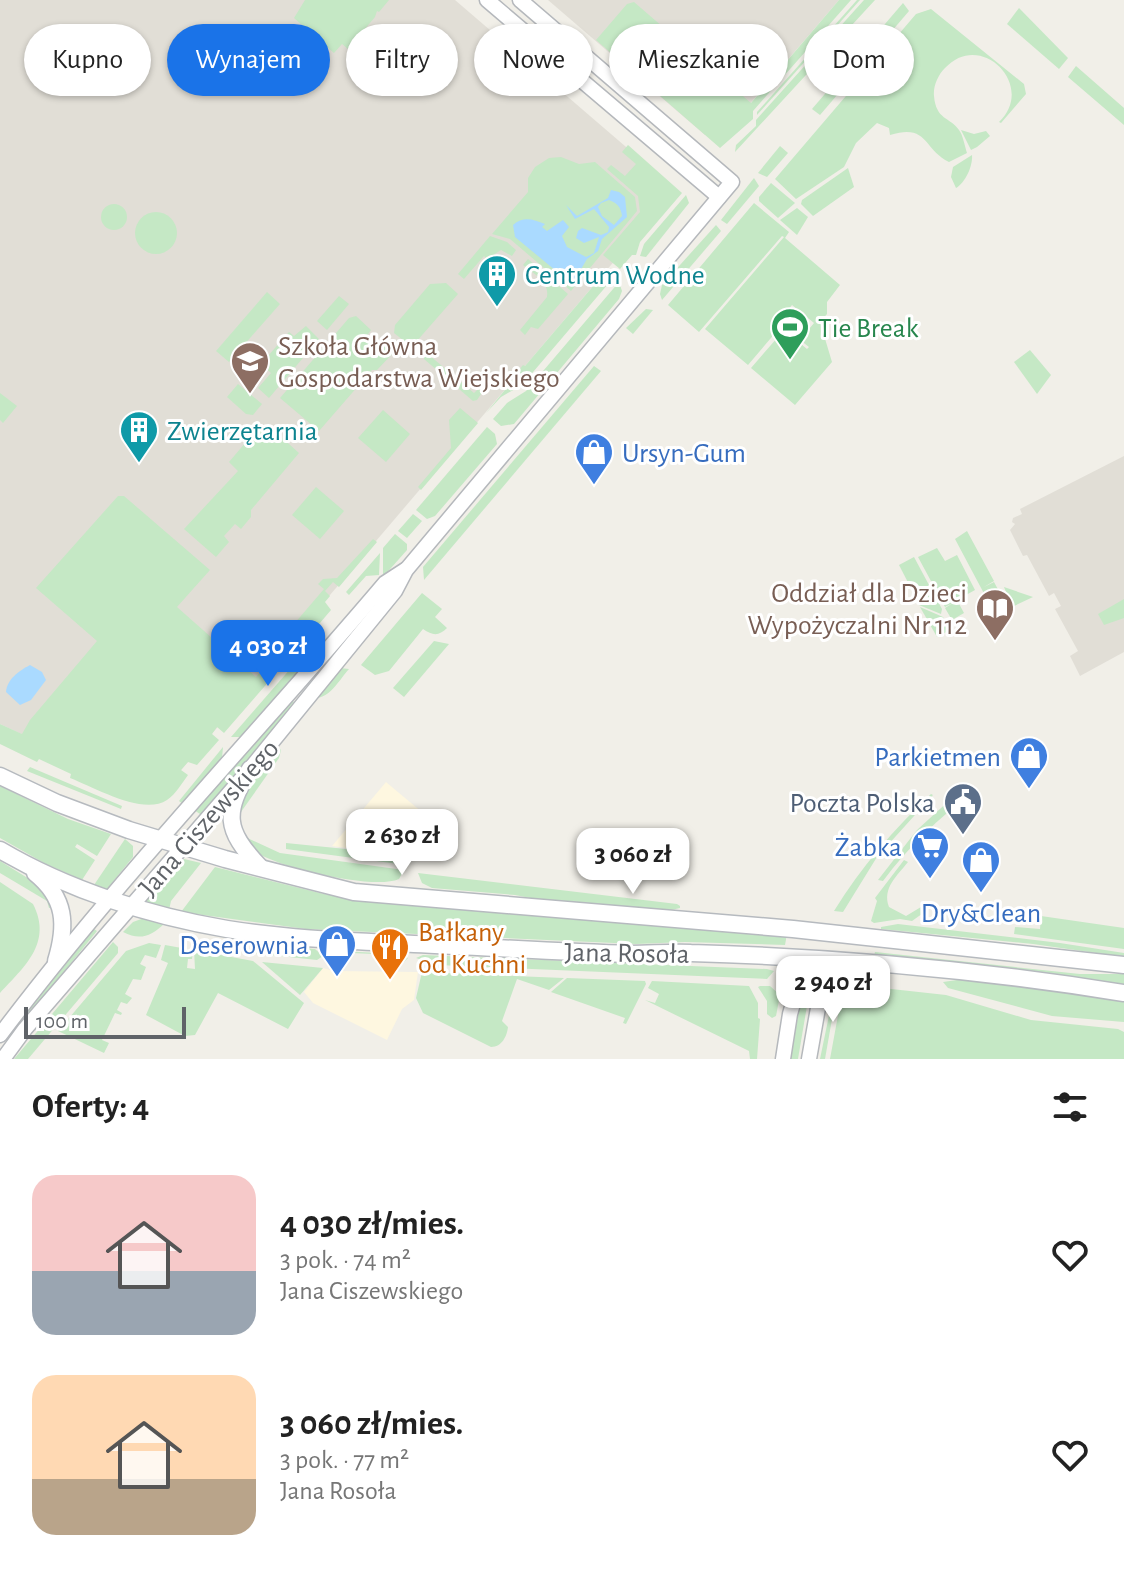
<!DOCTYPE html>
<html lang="pl">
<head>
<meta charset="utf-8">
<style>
  body { margin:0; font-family:"Alegreya Sans",sans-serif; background:#f2f2f2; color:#222; height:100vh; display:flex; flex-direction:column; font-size:30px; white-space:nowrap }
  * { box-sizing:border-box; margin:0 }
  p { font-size:26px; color:#767676 }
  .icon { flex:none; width:44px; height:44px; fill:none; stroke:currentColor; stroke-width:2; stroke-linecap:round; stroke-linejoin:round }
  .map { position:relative; height:1059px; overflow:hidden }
  .side { display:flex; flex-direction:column; background:#fff; flex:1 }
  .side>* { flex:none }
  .banner { position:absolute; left:24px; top:24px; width:1076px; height:72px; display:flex; gap:16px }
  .scale { position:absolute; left:24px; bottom:20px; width:162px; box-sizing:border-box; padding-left:8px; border:4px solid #5f6368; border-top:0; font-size:22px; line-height:28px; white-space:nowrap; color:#5f6368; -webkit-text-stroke:6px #fff; paint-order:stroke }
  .price { position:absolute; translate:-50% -68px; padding:0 18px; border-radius:16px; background:#fff; color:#222; font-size:26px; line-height:52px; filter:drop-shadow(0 2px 4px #0008) }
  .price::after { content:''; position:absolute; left:50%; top:48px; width:24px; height:18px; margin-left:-12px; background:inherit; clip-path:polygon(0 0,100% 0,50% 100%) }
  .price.selected { background:#1a73e8; color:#fff }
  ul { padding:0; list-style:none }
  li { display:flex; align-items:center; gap:24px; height:200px; padding:0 32px }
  li span { display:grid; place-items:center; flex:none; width:224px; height:160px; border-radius:24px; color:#555 }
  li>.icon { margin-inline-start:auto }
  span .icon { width:96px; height:96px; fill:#fffc; stroke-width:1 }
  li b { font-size:34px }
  h2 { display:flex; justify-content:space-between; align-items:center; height:96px; padding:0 32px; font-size:34px }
  .tag { padding:0 28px; border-radius:36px; background:#fff; box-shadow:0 2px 6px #0004; font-size:28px; line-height:72px }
  .tag.selected { background:#1a73e8; color:#fff }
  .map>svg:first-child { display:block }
</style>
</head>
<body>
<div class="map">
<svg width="1124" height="1059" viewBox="0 0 1124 1059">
  <rect width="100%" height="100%" fill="#f1efe8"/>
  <g fill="#fef7e0">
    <polygon points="386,782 453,838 436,860 332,846"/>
    <polygon points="323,968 333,971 418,972 414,1000 402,1009 387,1040 313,1003 304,992"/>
  </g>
  <g fill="#e1ded6">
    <polygon points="0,0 455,0 654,171 657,211 164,790 123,782 0,724"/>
    <polygon points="548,0 839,0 724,134 705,135"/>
    <polygon points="1124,456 1124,652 1080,676 1070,656 1078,651 1055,609 1061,606 1054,593 1049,596 1027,555 1023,556 1010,530 1015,524 1012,522 1013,518 1022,514 1020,509"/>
  </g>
  <g fill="#c5e8c5">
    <polygon points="305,0 389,0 379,12 377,11 375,17 348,49 342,44 334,53 294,18"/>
    <polygon points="839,0 851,0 753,111 753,119 720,148 596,40 627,4 634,2 751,103"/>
    <polygon points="857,0 860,0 757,115 757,112"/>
    <polygon points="864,0 875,0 735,152 736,145 756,126 756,120"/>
    <polygon points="903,3 909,11 820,115 812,109"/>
    <polygon points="1019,8 1068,58 1059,69 1007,24"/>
    <path d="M931,9l93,75 2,10 -25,29 -2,-1c38,-36 -18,-93 -54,-54 -7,7 -12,18 -11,28 2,24 16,21 25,34 4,5 6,17 8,23l-18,9c-26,-13 -21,-39 -59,-27l-1,-7 -12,-5 -21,20 -12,24 -48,32 -21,-20 141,-165z"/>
    <polygon points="1076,66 1124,108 1124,125 1068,77"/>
    <polygon points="961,130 974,134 986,131 990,136 977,147 971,150"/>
    <polygon points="628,145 682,193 640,242 636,255 632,255 620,269 603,255 640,212 638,196 607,169 611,165 625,176 636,164 622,152"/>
    <polygon points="780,146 788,153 767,177 758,173"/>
    <path d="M972,155c1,11 -7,28 -16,33l-5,-11 2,-10z"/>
    <polygon points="561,157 579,164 595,162 635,197 637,211 571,291 510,239 492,234 528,192 528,178 535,167 549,158"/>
    <polygon points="848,168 854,187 813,216 801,204 802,200"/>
    <polygon points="754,178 759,186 727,224 721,220"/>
    <polygon points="771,183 795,203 778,218 759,201 759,197"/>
    <polygon points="686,195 689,203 646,257 640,256 644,244"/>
    <polygon points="754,203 789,232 785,238 840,285 827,302 827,314 820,322 832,362 795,405 751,368 784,330 807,349 809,347 800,340 814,323 792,305 779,321 782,325 748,365 705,329 784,237 782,236 699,332 668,305"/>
    <circle cx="114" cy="217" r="13"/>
    <polygon points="797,208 808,217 797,235 780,220"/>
    <circle cx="156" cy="233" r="21"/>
    <polygon points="716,225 721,231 662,300 660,294 662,285"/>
    <polygon points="490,236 507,242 516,250 512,256 501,250 487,259 484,256 464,279 458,274"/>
    <path d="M528,259l40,35 -30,35 -7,-2 -6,8 -5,-5 27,-33c3,-15 -14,-24 -24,-32z"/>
    <polygon points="606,271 614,277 522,385 501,397 486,413 514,379 513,377 523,365 525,366"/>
    <polygon points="619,282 622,291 619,299 514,424 501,426 493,419 507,403 526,391"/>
    <polygon points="446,283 458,294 416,342 408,344 394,333 395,325 430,284"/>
    <polygon points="267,292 280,304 229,362 216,351"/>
    <polygon points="339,296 349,304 327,330 317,321"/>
    <polygon points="646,309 653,310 633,334 626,328"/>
    <polygon points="356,316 371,330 366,337 377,346 383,340 395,351 377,370 372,370 319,431 280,398 349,318"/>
    <polygon points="306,326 319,339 269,398 258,388 271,373 261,364 289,332 294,336"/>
    <polygon points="429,346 433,349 429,355 474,393 479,388 483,391 477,400 473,401 424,359 424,351"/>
    <polygon points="1030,350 1051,375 1037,394 1014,362"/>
    <polygon points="594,366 601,371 424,580 423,567"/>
    <polygon points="238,384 262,404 253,415 246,414 227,397"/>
    <polygon points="0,393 17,406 3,423 0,420"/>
    <polygon points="460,408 478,423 421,490 418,487 451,448 449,420"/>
    <polygon points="383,410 410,434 386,462 358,438"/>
    <polygon points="270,427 299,453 251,510 251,517 241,529 235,524 224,536 229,542 216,557 184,529 238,471 229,462 257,429"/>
    <polygon points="487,427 495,434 497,444 435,516 427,519 416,510"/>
    <polygon points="316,487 344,511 320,539 292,515"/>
    <path d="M118,496h6l86,74 -33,37 79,70 31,-35 3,-2 9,7 -75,86 -7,-6 -5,7 7,6 -22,25 -9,-3 -7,8 7,5c-6,8 -12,19 -21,25 -24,16 -71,-12 -97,-22l1,-4 -32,-15 -2,3 -37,-18v-20l22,10 8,-14 67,-79 -61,-53z"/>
    <polygon points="413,514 422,521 407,538 398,531"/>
    <polygon points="967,531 994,581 984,587 994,582 1001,595 988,601 955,539"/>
    <polygon points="395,534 407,544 407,550 383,577 383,548"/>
    <polygon points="373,539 377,542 339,587 333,582 325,591 330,596 325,602 331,610 308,637 294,624 324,589 318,584 323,579 337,578"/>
    <polygon points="937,548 945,561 957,555 975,590 957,600 964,613 952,620 945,608 953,603 945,607 918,557"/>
    <polygon points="380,553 379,575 366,576 349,595 346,592"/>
    <polygon points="914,557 929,585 915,596 899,565"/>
    <polygon points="930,587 942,609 941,614 919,605 916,598"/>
    <polygon points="1004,587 1033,597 1012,607"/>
    <path d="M422,593l20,16 -7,8 12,11c-8,8 -14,8 -24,1l-34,42 -14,4 -14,-10z"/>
    <polygon points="1124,599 1124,618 1104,625 1098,614"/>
    <polygon points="920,607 943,617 950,630 937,637"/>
    <polygon points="434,641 449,644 404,697 393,688"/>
    <polygon points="305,652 310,656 310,663 242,737 231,737"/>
    <path d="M340,668l9,1c-10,11 -20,31 -36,29z"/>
    <polygon points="291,700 294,702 248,763 203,816 194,810"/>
    <polygon points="277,745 281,750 279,758 236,819 242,791"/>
    <polygon points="223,747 222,758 183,804 179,801"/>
    <polygon points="30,767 122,806 121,809 27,771"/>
    <polygon points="0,786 68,819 111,834 97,856 77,844 75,847 95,860 82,880 44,863 0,838"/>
    <path d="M964,787l8,6c-33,25 -64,54 -89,88l-5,-1 39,-50z"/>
    <path d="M931,794l2,1 -56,62 -34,55 -9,-1c28,-45 59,-81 97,-117z"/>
    <path d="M243,836l37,17 124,17 -5,9c-25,11 -109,-10 -134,-22 -10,-5 -16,-12 -22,-21z"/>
    <polygon points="125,839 133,846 133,857 107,889 94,885"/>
    <polygon points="286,843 396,854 404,859 406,865 286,849"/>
    <polygon points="184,859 201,863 171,901 169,910 145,902"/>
    <path d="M904,860l4,2c-11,14 -26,26 -19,45l17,9 15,-9 5,4 -14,10 -12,-2 -26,4 -3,-2 6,-20 -2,-3z"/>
    <polygon points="0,861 39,885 53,908 49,908 47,901 0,873"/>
    <polygon points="215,867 324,894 354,899 574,919 787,934 785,945 685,942 636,944 306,929 181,912"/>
    <polygon points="418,873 677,904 680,906 680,908 667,911 566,905 515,895 432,888 422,883"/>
    <path d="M0,882l33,22c20,39 -9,63 -33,89z"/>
    <polygon points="1041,916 1124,928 1124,949 1014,934 1015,927 1040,929"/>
    <path d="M144,918l20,6c-13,12 -24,17 -41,8l10,-10z"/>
    <polygon points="898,924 1060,943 1124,953 1124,957 1033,944 881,929 881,927"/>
    <polygon points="94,929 97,931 11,1037 9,1035"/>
    <polygon points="113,942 118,947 118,953 28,1059 14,1059"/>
    <polygon points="149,943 161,945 156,958 145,955 140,964 146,967 141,980 133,979 125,994 132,998 127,1004 121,1002 117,1010 122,1013 121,1015 115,1013 102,1040 109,1043 104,1053 58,1031 126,951"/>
    <polygon points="252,943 315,949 323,956 317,960 252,953"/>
    <polygon points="165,945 193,950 192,959 188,959 187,968 195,969 194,950 253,961 304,1003 288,1029 218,993 195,1035 185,1036 146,1015 168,963 161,960"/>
    <polygon points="338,951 400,954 408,958 404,962 395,963 399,955 351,953 345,960 336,959 331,954"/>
    <polygon points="875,952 1080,974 1124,974 1124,986 874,956"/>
    <polygon points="423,955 767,969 774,971 767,979 437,965 416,958"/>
    <polygon points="262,962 323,968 300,995"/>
    <path d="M422,972l142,6 -15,12 -32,-11 -15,42 6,6c-1,9 -6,20 -17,20l-68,-34 -7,-15z"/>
    <polygon points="567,978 645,981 646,984 626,1024 623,1023 625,1018 622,1017 551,992"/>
    <polygon points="964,979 1053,989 1124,1000 1124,1022 1052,1016 948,988 943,982"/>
    <polygon points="652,981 749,986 758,1003 758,1018 760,1019 757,1059 750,1059 749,1051 645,1000 655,1003 659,994 648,988"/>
    <polygon points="760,986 770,986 780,995 776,1016 772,1018 767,1014 767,1001 758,987"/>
    <polygon points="864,986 946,995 1031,1020 1118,1029 1124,1032 1124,1059 830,1059 841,999 863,989"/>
    <polygon points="802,994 809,994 798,1059 790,1059"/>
    <polygon points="833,996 835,1002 825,1059 820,1059"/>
  </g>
  <g fill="#aadaff" fill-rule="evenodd">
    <path d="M611,190l8,2 6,5 2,20 -25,22 -4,12 -11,8 -13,22 -7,-1 -52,-43 -2,-12c10,-9 20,-6 32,-1l-3,3 5,4 16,-11 6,7 -7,9 5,11 19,10 8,-4 5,-16 -15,6 -8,-5 2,-7 4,-3 19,7 7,-3 1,-5 -15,-18 -19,10 -9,-14 11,11 31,-18zM609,200c8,3 12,7 13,16l-8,9 -12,-9 -4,-9 3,-4z"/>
    <path d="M30,665l12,7 4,8 -15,20 -11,5 -14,-13c1,-13 13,-21 24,-27z"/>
  </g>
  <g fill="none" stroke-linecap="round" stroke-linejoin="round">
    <defs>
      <g id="tertiary">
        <polyline points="487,0 719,197"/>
        <path d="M0,1035c119,-158 257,-301 385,-452l20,-13"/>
        <polyline points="3,1059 25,1029 250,769 395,591 406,570 732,182 520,0"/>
        <polyline points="783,1059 790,1014 806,958"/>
        <polyline points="809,1059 821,991 831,960"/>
      </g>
      <g id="secondary">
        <path d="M250,769c-26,44 -26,60 10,98"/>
        <polyline points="0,776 57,803 129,830 225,859 354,892 793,929 1124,965"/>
        <path d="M0,850c68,40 150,66 227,79 62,10 125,12 187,15 72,3 145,8 217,10 20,0 40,-2 60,-1 145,4 290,17 433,40"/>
        <path d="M35,873c31,25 32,52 21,88"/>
      </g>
    </defs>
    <use href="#tertiary" stroke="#b5b8bc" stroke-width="17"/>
    <use href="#secondary" stroke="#b6babf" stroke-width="19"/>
    <use href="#tertiary" stroke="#fff" stroke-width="14"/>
    <use href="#secondary" stroke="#fff" stroke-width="16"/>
  </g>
  <defs>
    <symbol id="building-pin" viewBox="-11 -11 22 30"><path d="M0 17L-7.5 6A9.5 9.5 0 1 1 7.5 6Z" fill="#0f9aa8" stroke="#fff"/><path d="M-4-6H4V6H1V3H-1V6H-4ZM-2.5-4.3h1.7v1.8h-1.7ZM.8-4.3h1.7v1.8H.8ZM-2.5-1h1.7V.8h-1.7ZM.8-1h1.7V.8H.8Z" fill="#fff"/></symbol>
    <symbol id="stadium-pin" viewBox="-11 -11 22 30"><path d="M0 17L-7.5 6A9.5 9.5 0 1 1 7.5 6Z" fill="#2e9e5b" stroke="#fff"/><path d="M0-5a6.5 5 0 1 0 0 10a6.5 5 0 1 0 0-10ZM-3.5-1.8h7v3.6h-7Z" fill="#fff"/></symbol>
    <symbol id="university-pin" viewBox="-11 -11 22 30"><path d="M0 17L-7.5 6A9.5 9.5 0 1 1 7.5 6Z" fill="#8d6e63" stroke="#fff"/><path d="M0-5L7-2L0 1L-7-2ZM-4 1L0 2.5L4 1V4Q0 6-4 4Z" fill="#fff"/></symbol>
    <symbol id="shop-pin" viewBox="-11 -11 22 30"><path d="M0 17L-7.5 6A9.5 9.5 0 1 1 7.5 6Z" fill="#3f7fe0" stroke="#fff"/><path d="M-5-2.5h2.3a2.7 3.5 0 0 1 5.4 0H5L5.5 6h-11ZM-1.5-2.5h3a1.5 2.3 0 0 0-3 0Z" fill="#fff"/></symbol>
    <symbol id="library-pin" viewBox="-11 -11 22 30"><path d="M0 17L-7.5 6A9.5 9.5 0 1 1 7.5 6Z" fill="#8d6e63" stroke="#fff"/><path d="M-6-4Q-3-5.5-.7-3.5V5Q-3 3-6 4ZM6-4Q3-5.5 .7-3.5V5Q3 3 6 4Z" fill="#fff"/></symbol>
    <symbol id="civic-pin" viewBox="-11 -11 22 30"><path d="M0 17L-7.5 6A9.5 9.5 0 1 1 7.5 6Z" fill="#5c6f8a" stroke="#fff"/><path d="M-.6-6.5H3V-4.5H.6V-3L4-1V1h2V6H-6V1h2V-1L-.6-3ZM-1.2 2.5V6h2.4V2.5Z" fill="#fff"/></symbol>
    <symbol id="supermarket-pin" viewBox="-11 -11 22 30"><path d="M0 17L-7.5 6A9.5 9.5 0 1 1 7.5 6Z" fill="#3f7fe0" stroke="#fff"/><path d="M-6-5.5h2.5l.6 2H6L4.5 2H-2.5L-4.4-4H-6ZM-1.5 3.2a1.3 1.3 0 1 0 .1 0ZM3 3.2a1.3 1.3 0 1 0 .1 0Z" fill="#fff"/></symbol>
    <symbol id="restaurant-pin" viewBox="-11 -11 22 30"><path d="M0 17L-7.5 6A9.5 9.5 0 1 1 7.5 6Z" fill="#e8710a" stroke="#fff"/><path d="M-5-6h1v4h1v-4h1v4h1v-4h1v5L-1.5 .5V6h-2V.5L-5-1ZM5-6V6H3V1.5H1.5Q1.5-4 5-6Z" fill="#fff"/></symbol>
  </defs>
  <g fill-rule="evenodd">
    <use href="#building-pin" x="475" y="252" width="44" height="60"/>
    <use href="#stadium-pin" x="768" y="305" width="44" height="60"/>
    <use href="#university-pin" x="228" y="339" width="44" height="60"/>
    <use href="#building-pin" x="117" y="408" width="44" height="60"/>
    <use href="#shop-pin" x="572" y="430" width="44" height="60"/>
    <use href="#library-pin" x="973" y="586" width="44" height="60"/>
    <use href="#shop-pin" x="1007" y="734" width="44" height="60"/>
    <use href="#civic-pin" x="941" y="780" width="44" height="60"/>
    <use href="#supermarket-pin" x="908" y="824" width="44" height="60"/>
    <use href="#shop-pin" x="959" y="838" width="44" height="60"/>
    <use href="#shop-pin" x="315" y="922" width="44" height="60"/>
    <use href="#restaurant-pin" x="368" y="925" width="44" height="60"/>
  </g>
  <g text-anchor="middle" stroke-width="6" stroke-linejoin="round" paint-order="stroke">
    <g font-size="28" fill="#0d838f" stroke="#fff" text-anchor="start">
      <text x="525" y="284">Centrum Wodne</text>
      <text x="167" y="440">Zwierzętarnia</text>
    </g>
    <g font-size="28" fill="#27864d" stroke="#fff" text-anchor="start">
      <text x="818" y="337">Tie Break</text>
    </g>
    <g font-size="28" fill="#785e54" stroke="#fff" text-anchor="start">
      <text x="278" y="355">Szkoła Główna<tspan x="278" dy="32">Gospodarstwa Wiejskiego</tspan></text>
      <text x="967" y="602" text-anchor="end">Oddział dla Dzieci<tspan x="967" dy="32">Wypożyczalni Nr 112</tspan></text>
    </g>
    <g font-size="28" fill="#366cbe" stroke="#fff" text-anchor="end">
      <text x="622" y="462" text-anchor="start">Ursyn-Gum</text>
      <text x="1001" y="766">Parkietmen</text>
      <text x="902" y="856">Żabka</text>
      <text x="981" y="922" text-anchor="middle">Dry&amp;Clean</text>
      <text x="309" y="954">Deserownia</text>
    </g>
    <g font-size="28" fill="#4e5e75" stroke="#fff" text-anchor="end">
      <text x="935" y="812">Poczta Polska</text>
    </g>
    <g font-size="28" fill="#5f6368" stroke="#fff">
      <text transform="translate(208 817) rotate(-49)" y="10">Jana Ciszewskiego</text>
      <text transform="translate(627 952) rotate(1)" y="10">Jana Rosoła</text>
    </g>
    <g font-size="28" fill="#c56008" stroke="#fff" text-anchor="start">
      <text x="418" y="941">Bałkany<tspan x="418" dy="32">od Kuchni</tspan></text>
    </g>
  </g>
</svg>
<div class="scale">100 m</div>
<b class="price selected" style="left:268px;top:688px">4 030 zł</b>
<b class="price" style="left:402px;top:877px">2 630 zł</b>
<b class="price" style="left:633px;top:896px">3 060 zł</b>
<b class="price" style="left:833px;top:1024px">2 940 zł</b>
<div class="banner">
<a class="tag">Kupno</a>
<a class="tag selected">Wynajem</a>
<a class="tag">Filtry</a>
<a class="tag">Nowe</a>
<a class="tag">Mieszkanie</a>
<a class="tag">Dom</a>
</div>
</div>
<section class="side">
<h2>Oferty: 4<svg class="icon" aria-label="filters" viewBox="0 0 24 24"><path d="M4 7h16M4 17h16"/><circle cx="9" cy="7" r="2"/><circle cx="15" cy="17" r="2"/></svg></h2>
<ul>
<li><span style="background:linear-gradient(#f6c9c9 60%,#9aa5b1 0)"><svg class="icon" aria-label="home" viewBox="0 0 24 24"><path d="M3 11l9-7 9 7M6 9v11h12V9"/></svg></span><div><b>4 030 zł/mies.</b><p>3 pok. · 74 m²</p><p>Jana Ciszewskiego</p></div><svg class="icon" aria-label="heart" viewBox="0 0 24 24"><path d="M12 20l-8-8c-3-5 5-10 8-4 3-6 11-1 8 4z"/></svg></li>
<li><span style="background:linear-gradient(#ffd9b3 65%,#b9a48a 0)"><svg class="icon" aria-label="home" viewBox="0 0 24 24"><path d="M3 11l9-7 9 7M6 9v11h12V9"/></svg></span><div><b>3 060 zł/mies.</b><p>3 pok. · 77 m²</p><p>Jana Rosoła</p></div><svg class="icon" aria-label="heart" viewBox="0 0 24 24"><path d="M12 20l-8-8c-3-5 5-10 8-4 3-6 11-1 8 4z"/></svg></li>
</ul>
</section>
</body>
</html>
